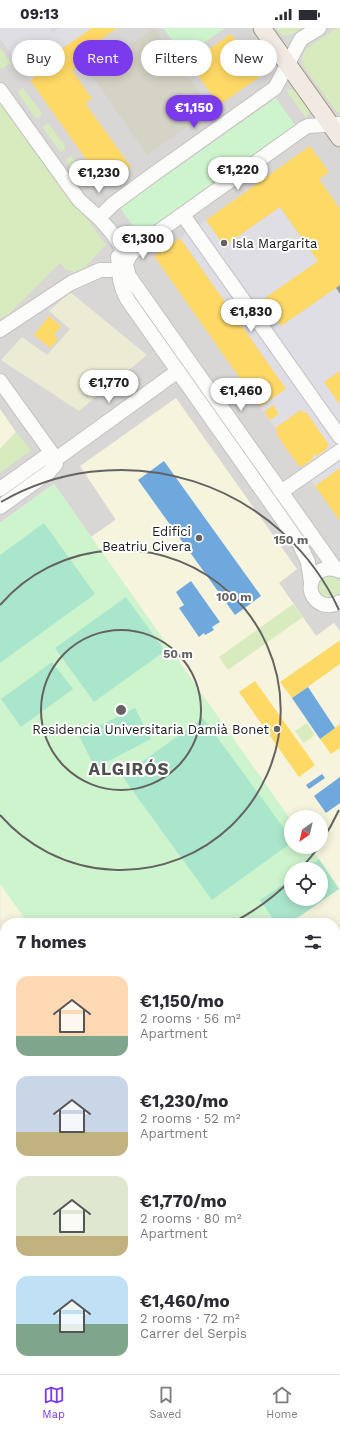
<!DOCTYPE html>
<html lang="en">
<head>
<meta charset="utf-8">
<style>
  body { margin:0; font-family:"Work Sans",sans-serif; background:#f7f7f7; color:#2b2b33; height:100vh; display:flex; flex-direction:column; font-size:15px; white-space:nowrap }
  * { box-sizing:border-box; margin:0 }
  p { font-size:13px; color:#7c7c81 }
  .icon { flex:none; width:22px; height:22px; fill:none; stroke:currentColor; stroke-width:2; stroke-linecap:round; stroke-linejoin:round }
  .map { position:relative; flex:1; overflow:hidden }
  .panel { position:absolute; left:0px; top:890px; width:340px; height:456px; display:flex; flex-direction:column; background:#fff; border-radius:16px 16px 0 0; box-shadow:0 2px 10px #0003 }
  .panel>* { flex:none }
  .guide { position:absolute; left:12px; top:12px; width:316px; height:36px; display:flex; gap:8px }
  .needle { width:26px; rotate:214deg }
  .tools { position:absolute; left:284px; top:782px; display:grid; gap:8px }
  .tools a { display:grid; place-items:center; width:44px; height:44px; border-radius:50%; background:#fff; box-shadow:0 2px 10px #0003; font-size:20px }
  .price { position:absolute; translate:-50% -34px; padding:0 9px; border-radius:14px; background:#fff; color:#222; font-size:13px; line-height:26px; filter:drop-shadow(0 1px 2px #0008) }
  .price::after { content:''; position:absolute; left:50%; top:24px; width:12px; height:9px; margin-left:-6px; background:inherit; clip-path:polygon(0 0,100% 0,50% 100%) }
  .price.selected { background:#7c3aed; color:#fff }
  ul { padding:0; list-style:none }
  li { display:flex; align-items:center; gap:12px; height:100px; padding:0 16px }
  li span { display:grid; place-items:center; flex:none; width:112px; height:80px; border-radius:12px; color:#555 }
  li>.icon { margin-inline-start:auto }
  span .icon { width:48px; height:48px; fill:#fffc; stroke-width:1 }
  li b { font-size:17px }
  h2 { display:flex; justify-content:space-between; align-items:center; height:48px; padding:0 16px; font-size:17px }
  .chip { padding:0 14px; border-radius:18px; background:#fff; box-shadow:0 2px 10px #0003; font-size:14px; line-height:36px }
  .chip.selected { background:#7c3aed; color:#fff }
  .status { display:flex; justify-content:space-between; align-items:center; height:28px; padding:0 20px; background:#fff; direction:ltr }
  .status svg { height:11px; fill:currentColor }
  .tab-bar { display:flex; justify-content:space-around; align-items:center; height:56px; border-top:1px solid #e1e1e2; background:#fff; font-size:11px; color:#7c7c81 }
  .tab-bar a { display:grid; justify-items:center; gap:2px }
  .tab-bar .selected { color:#7c3aed }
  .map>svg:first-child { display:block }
</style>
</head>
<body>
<div class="status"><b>09:13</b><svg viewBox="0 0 49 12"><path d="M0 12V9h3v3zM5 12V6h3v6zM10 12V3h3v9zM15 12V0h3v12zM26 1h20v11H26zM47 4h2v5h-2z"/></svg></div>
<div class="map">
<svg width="340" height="1346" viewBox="0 0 340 1346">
  <rect width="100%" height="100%" fill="#eae8e4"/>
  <polygon fill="#d9d7d5" points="0,0 340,0 340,603 334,595 316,608 279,555 297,541 80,438 116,491 91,509 54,456 0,495"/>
  <g fill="#f6f4dd" fill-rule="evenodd">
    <path d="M176,370l121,171 -18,14 37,53 18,-13 6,8v360l-5,5v-73h-330v446h288l4,5h-296l-1,-851 54,-39 37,53 25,-17 -36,-54zM291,789h30v30h-30zM291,841h30v30h-30z"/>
    <polygon points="0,381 16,404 0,421"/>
  </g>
  <g fill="#d5d3c5">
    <polygon points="154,0 211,82 147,127 91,46"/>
    <polygon points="5,1152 5,1229 0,1222 0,1156"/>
  </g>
  <g fill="#ececd5">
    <polygon points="70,264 147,327 79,383 1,332 22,309 47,327 70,301 49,283"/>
    <polygon points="340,963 340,1070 339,1071 335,1067 335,968"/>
  </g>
  <g fill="#d8ebbf">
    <path d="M276,0h25c-11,7 -16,13 -25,0z"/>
    <polygon points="337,0 340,0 340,85 336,83 304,39 302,29 306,21"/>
    <polygon points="0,20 11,35 2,41 0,38"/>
    <polygon points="23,60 41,84 41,87 38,90 35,89 19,66 18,64"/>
    <polygon points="289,61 295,63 309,83 309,85 306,90 286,62"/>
    <polygon points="3,74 106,217 85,239 75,244 66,242 60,235 11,284 0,291 0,76"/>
    <polygon points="48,95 65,118 65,120 61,124 59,122 44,101 43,99"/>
    <polygon points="71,128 89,152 88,156 85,157 83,156 67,134 66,132"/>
    <polygon points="16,404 31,422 0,445 0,421"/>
    <circle cx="330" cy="559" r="11"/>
    <polygon points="293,576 303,589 228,642 219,629"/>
    <polygon points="307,695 315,707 304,715 295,703"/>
    <polygon points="340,912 340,963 335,968 335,916"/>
    <polygon points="0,1265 5,1271 5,1285 0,1289"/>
    <polygon points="5,1296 5,1320 0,1324 0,1300"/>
    <polygon points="18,1341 44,1341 37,1346 11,1346"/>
  </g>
  <g fill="#cef4cd" fill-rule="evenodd">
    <polygon points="163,0 225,0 185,28 183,27"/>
    <polygon points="276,70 295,97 140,207 120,180"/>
    <path d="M54,456l237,336v27h19l29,42 -49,34h-262l-28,-39v-361zM291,841h30v30h-30z"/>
  </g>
  <g fill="#aae6cb">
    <polygon points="44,495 95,566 0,635 0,527"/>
    <polygon points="126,569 165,623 94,674 55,620"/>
    <polygon points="52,634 73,661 21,699 1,671"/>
    <polygon points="135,680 151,711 95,740 79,708"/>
    <polygon points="203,690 291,810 291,815 212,872 122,748"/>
    <polygon points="319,831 339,861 290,895 276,895 260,872 291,851 291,871 321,871 321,841 305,841"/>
  </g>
  <polygon fill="#dbdad8" points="232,1341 293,1341 297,1346 235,1346"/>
  <g fill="#dedee4">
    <polygon points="0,0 50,0 53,4 59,0 92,0 52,28 56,34 30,52 0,11"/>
    <polygon points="280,179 318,233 263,273 281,298 336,260 340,266 340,343 324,354 340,377 340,440 315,458 301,437 327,418 301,382 275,400 260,379 286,361 180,210 206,192 225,218"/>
  </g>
  <g fill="#ffd966">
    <polygon points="92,0 117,0 90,19 95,25 72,42 92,71 85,75 131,139 105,158 30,52 56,34 51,28"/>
    <polygon points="231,6 261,48 219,77 189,35"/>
    <polygon points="310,118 329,144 319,151 340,181 340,257 281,298 262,272 318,233 280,179 224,218 206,192"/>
    <polygon points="180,210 286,361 260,379 154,228"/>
    <polygon points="49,288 61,298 54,307 58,311 50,320 34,307"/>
    <polygon points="340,343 340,377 324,354"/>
    <polygon points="273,377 279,386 270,392 264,384"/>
    <polygon points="301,382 304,385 306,384 329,417 327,418 328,420 317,428 315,426 312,429 313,431 302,439 301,437 299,438 285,419 276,405 278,404 275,400"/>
    <polygon points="340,440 340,493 315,458"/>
    <polygon points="339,613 340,615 340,636 292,670 280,654"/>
    <polygon points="255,653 315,737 299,749 239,664"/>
    <polygon points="340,696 340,720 331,726 320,711"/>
    <polygon points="335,1235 340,1237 340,1285 335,1282"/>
  </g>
  <polygon fill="#e06666" points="340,1150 340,1285 335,1282 335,1154"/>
  <g fill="#6fa8dc">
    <polygon points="164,433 261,568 235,587 138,452"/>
    <polygon points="191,553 220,594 212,599 214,602 205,607 204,605 199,609 179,580 184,577 176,564"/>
    <polygon points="308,659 335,700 320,711 292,670"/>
    <polygon points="322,746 325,750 309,761 306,757"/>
    <polygon points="340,749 340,775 326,785 314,768"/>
    <polygon points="0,921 5,928 5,1029 0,1033"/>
    <polygon points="96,1341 150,1341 154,1346 89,1346"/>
    <polygon points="186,1341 229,1341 222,1346 190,1346"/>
  </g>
  <polygon fill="#999" points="340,257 340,266 336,260"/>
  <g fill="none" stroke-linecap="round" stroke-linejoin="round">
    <defs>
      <g id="minor">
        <polyline points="0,62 79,172 99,190 113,206 121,219 129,248 335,540"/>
        <polyline points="183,187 340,409"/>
        <polyline points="99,190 113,176 151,148 275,60 301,11 319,0"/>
        <path d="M118,229c2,18 0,25 9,42l172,244 9,19 3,20"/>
        <polyline points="126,236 130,227 141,216 304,100 308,98 338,96"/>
        <polyline points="0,302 71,255 100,242 110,242"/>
        <polyline points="0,353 56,431"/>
        <polyline points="56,431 178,343"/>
        <polyline points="0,461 45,429 51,428 56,431"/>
        <polyline points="281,464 340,423"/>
        <polyline points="0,479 49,444 56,436 56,431"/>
        <path d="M340,543c-26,-12 -41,22 -18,33 6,2 13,1 18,-2"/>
        <polyline points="0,1243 5,1250"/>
        <polyline points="335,1299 340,1303"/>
        <polyline points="63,1341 66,1346"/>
        <polyline points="159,1341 162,1346"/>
        <polyline points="323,1341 327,1346"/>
      </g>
      <g id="major">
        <polyline points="262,0 340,110"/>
        <polyline points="335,1096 340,1092"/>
        <polyline points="335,1134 340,1130"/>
        <polyline points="0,1343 5,1339"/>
        <polyline points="50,1346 57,1341"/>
      </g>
    </defs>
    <use href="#minor" stroke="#c3c2c0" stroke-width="16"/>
    <use href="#major" stroke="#a09481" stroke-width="19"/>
    <use href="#minor" stroke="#fcfcfb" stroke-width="14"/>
    <use href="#major" stroke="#f0eae2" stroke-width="17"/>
  </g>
  <g fill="none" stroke="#646362" stroke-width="2">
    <circle cx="121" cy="682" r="80"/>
    <path d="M0 577A160 160 0 1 1 0 787"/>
    <path d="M339 782A240 240 0 0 1 321 814M318 820A240 240 0 0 1 302 839M291 852A240 240 0 0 1 232 895M1 474A240 240 0 0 1 339 582"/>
  </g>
  <g fill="#646362" stroke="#fff" stroke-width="1.5">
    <circle cx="224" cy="215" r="4"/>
    <circle cx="199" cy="510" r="4"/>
    <circle cx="277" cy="701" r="4"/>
  </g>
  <g text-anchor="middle" stroke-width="4" stroke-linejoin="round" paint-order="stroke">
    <g font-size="13" fill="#1c1c1c" stroke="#fff" text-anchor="end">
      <text x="232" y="220" text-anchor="start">Isla Margarita</text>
      <text x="191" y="508">Edifici<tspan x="191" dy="15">Beatriu Civera</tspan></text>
      <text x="269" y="706">Residencia Universitaria Damià Bonet</text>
    </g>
    <g font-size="17" font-weight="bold" letter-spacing="1" fill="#4f4f4f" stroke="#fff">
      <text x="129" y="747">ALGIRÓS</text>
    </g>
  </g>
  <circle cx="121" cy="682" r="6" fill="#646362" stroke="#fff" stroke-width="2"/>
  <g font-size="12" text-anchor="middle" font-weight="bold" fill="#646362" stroke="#fff" stroke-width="4" stroke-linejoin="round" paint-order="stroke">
    <text x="291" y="516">150 m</text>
    <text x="234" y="573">100 m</text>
    <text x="178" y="630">50 m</text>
  </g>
</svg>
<div class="tools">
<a><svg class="needle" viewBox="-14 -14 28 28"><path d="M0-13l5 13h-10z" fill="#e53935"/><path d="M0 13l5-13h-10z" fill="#7c7c81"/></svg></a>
<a><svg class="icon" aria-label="locate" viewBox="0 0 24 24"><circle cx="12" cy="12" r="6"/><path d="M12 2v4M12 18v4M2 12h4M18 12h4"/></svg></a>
</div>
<b class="price selected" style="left:194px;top:101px">€1,150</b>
<b class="price" style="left:238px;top:163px">€1,220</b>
<b class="price" style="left:99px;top:166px">€1,230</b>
<b class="price" style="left:143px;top:232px">€1,300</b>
<b class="price" style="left:251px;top:305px">€1,830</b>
<b class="price" style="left:109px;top:376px">€1,770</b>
<b class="price" style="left:241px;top:384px">€1,460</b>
<div class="guide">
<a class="chip">Buy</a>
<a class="chip selected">Rent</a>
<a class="chip">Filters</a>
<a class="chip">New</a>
</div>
<section class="panel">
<h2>7 homes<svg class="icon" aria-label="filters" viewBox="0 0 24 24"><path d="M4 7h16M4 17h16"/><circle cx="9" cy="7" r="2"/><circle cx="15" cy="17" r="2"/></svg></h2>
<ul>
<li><span style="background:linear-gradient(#ffd9b3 75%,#7fa58c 0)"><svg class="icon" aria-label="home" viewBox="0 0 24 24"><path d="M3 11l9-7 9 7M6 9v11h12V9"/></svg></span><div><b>€1,150/mo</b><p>2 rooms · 56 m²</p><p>Apartment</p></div></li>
<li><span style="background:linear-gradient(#c9d6e8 70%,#c2b280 0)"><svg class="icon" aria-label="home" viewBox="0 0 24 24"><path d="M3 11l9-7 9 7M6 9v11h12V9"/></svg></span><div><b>€1,230/mo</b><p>2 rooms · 52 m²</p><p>Apartment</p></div></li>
<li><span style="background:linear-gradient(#dfe7d0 75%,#c2b280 0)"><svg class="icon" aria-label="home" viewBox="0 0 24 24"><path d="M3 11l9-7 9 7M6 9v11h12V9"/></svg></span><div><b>€1,770/mo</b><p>2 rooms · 80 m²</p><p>Apartment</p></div></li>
<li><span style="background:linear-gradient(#bfe0f5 60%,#7fa58c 0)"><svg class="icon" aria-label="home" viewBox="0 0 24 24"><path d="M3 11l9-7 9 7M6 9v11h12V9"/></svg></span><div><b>€1,460/mo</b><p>2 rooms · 72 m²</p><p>Carrer del Serpis</p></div></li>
</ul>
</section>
</div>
<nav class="tab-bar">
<a class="selected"><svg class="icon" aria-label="map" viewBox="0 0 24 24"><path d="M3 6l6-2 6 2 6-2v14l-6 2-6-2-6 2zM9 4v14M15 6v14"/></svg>Map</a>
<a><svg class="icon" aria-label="saved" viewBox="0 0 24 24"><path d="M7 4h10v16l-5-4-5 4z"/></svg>Saved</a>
<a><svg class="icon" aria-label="home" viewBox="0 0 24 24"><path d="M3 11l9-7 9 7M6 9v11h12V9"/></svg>Home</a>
</nav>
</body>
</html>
